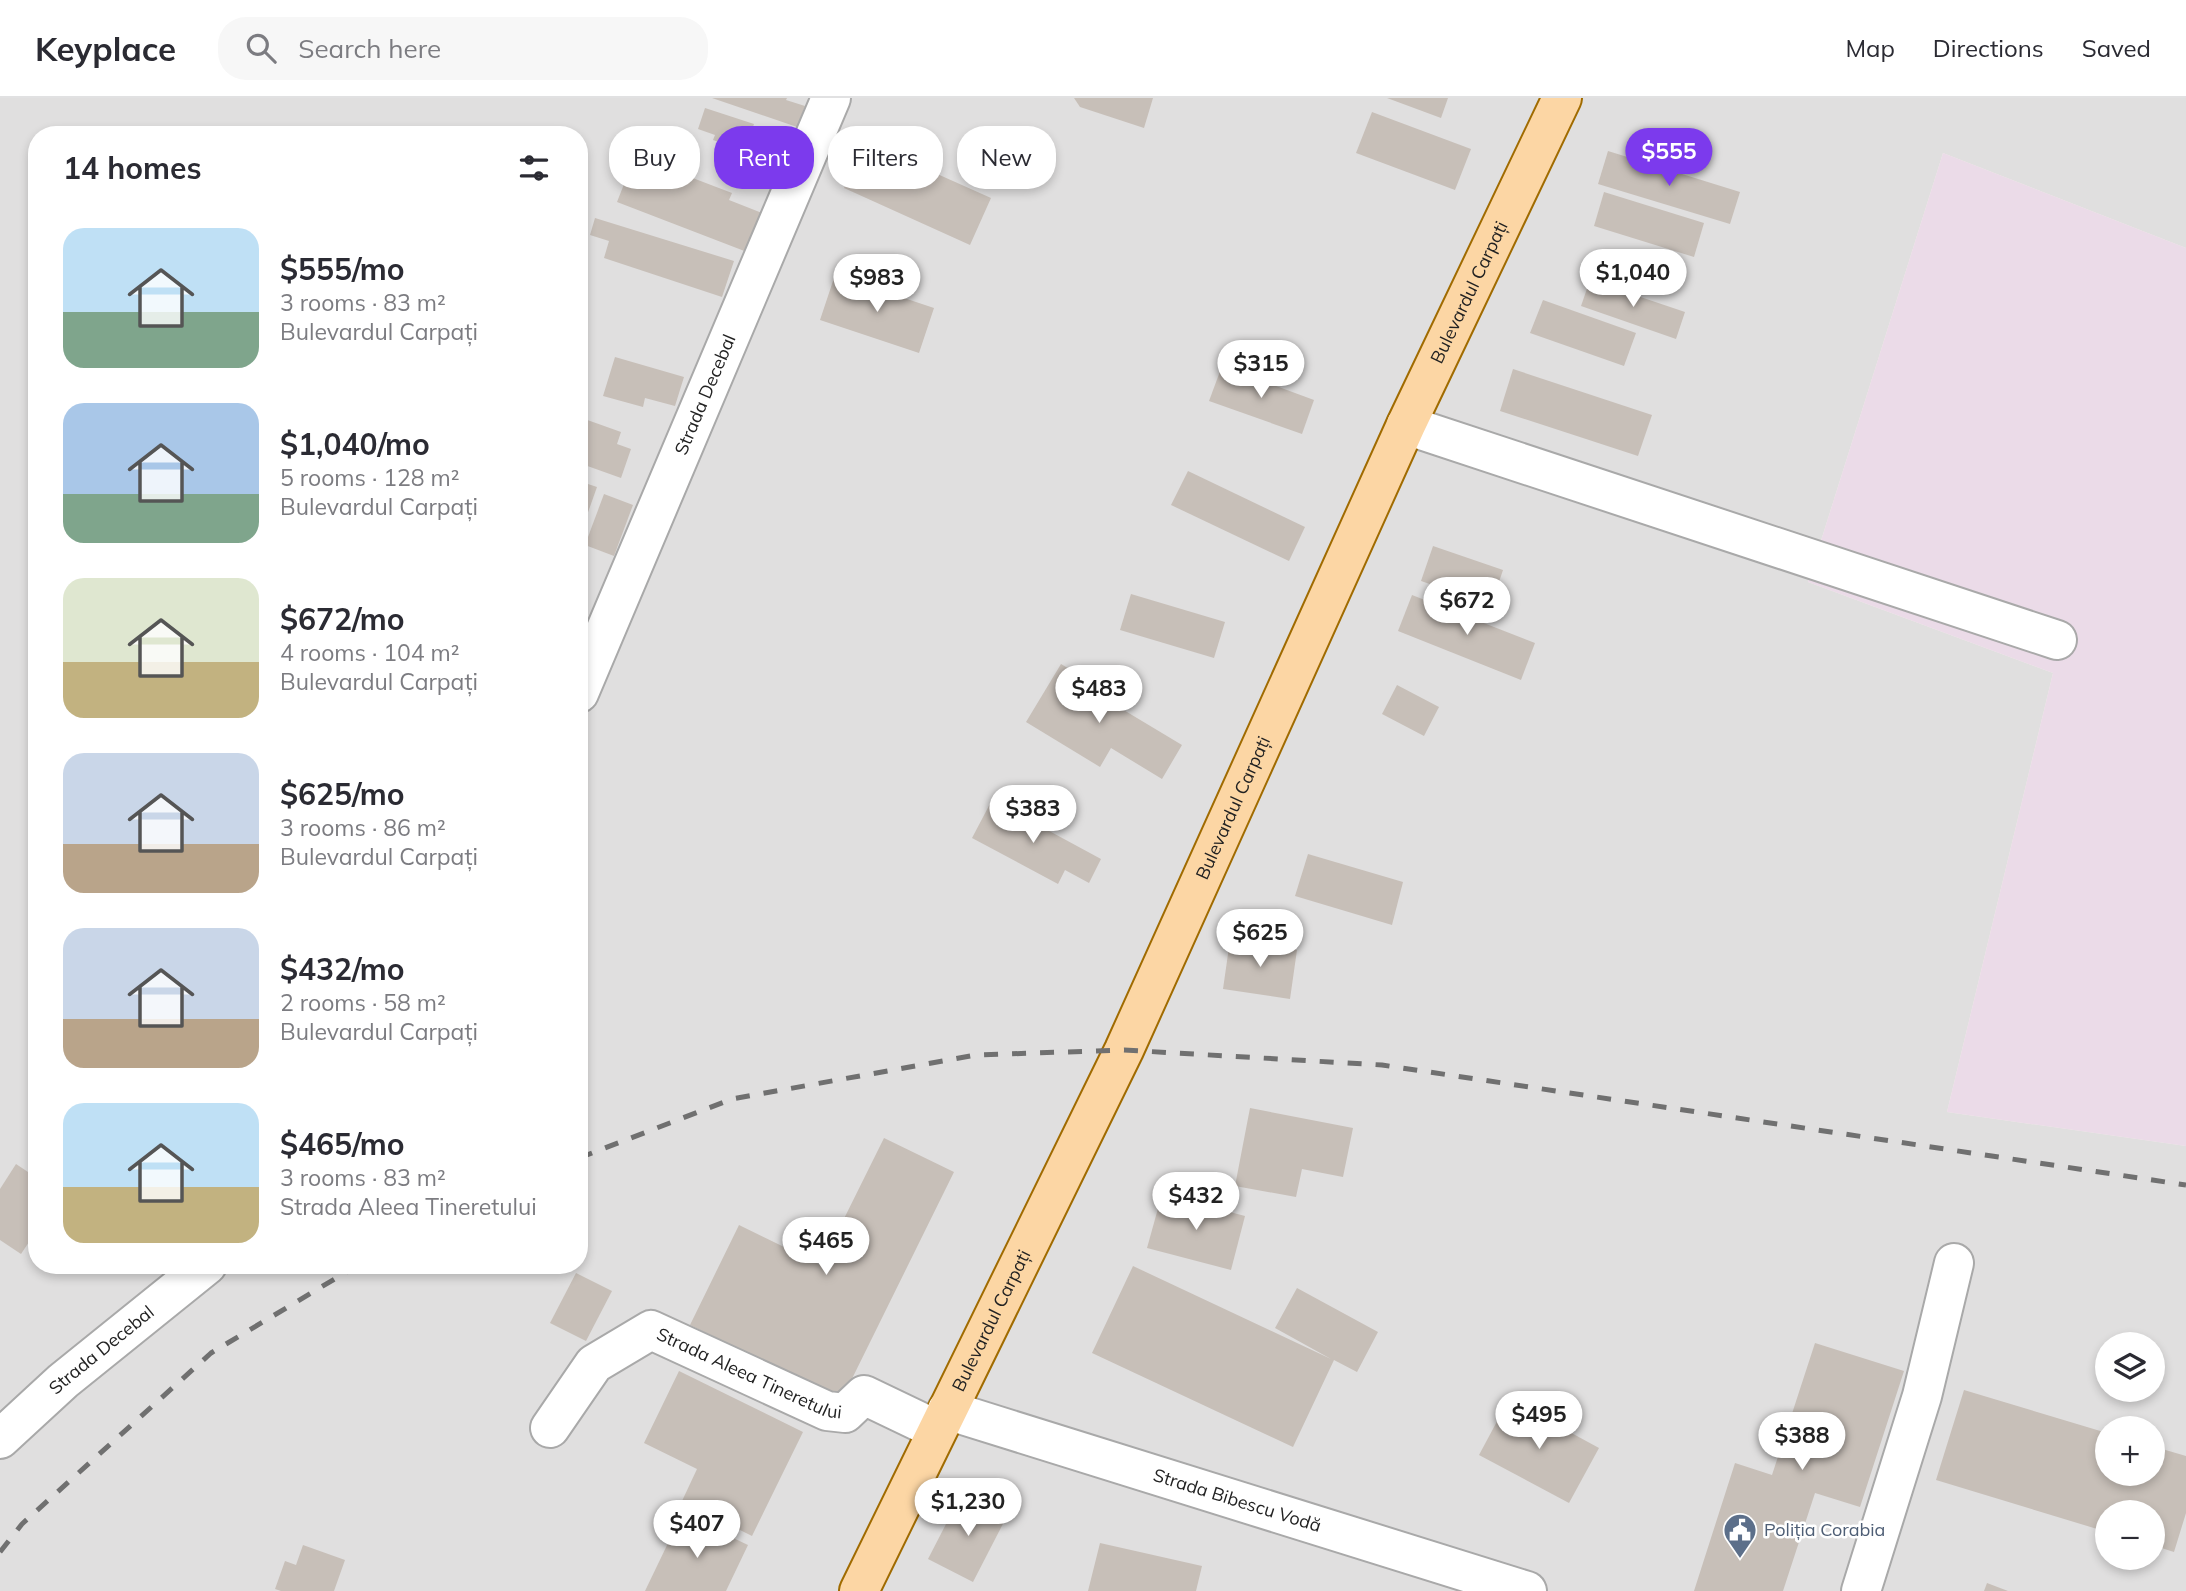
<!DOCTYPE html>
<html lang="en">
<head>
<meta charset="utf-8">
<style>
  body { margin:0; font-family:Mulish,sans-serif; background:#f7f7f7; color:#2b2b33; height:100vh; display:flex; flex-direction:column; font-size:26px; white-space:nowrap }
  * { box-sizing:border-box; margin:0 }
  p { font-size:23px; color:#7c7c81 }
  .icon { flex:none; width:38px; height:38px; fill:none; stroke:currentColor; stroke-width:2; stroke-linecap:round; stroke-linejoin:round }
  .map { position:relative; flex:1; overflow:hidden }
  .drawer { position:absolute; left:28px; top:28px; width:560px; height:1148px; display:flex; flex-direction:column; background:#fff; border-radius:28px; box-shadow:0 4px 10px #0003 }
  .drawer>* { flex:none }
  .hud { position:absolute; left:609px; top:28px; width:665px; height:63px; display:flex; gap:14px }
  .buttons { position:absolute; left:2095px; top:1234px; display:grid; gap:14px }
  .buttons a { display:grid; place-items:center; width:70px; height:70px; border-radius:50%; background:#fff; box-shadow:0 4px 10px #0003; font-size:35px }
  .price { position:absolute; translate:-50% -60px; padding:0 16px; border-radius:24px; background:#fff; color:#222; font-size:23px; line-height:46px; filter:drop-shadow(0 2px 4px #0008) }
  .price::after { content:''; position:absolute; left:50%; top:42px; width:21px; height:16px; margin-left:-10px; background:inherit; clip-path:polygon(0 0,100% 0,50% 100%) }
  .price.current { background:#7c3aed; color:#fff }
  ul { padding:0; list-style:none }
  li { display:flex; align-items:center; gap:21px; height:175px; padding:0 35px }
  li span { display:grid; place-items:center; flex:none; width:196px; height:140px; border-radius:21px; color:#555 }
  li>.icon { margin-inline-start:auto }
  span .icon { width:84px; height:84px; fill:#fffc; stroke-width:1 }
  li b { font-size:30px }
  h2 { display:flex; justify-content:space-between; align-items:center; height:84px; padding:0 35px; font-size:30px }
  .tag { padding:0 24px; border-radius:28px; background:#fff; box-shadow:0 4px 10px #0003; font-size:24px; line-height:63px }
  .tag.current { background:#7c3aed; color:#fff }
  header { display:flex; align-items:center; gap:42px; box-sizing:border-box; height:98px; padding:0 35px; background:#fff; border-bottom:2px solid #e1e1e2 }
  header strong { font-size:33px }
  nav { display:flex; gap:38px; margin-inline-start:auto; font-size:24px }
  .search { width:490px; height:63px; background:#f7f7f7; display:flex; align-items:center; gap:18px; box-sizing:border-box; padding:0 24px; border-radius:28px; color:#7c7c81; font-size:26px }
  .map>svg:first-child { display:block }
</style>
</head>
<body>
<header>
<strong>Keyplace</strong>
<div class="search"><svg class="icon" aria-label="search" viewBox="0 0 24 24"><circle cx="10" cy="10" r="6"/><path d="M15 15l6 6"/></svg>Search here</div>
<nav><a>Map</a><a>Directions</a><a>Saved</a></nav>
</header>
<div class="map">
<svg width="2186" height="1493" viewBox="0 0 2186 1493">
  <rect width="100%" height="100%" fill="#f2efe9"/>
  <path fill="#e0dfdf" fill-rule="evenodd" d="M0,0h2186v150l-243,-95 -135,429 245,91 -106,439 239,34v445h-2186zM37,37h542v1130h-542zM2107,1246h45v46h-45zM2107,1330h45v46h-45zM2107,1414h45v46h-45z"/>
  <polygon fill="#ebdbe8" points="1943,55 2186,150 2186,1048 1947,1014 2053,575 1808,484"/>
  <g fill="#c7bfb8">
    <polygon points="712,0 787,0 786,2 805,8 797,29"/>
    <polygon points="1074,0 1153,0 1144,30 1080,9"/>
    <polygon points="1387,0 1448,0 1441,20"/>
    <polygon points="705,10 754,26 747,46 731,41 729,48 713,42 715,37 698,31"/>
    <polygon points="1372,14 1471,51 1455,92 1356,55"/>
    <polygon points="1608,53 1740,94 1730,126 1598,86"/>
    <polygon points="888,54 991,100 970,147 844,90 853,69 876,79"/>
    <polygon points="635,58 732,95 729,102 762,115 747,154 617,104"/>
    <polygon points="1604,94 1704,125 1694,159 1594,128"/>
    <polygon points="595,120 734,163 722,199 604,160 609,143 590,137"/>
    <polygon points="835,177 934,210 919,255 820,222"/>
    <polygon points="1590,182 1685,214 1676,241 1581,208"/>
    <polygon points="1543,202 1636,235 1624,268 1530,235"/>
    <polygon points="615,259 684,279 675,308 645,300 643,309 603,298"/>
    <polygon points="1222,268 1314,302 1302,336 1209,303"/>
    <polygon points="1513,271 1652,317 1638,358 1500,313"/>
    <polygon points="579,319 621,334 617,346 631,351 621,380 579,365"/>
    <polygon points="1188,373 1305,429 1289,463 1171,407"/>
    <polygon points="579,383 597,389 580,437 579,437"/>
    <polygon points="604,396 633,407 614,458 585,447"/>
    <polygon points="1433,448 1503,472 1491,507 1421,483"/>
    <polygon points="1131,496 1225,524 1214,560 1120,532"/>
    <polygon points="1412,497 1535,545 1521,582 1398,533"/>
    <polygon points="1061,566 1121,602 1117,608 1182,647 1162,681 1111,650 1100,669 1026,624"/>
    <polygon points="1397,587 1439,609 1424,638 1382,616"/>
    <polygon points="992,702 1101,761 1089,785 1065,772 1058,786 972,740"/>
    <polygon points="1308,756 1403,784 1392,827 1295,798"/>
    <polygon points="1230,842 1297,852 1290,901 1223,891"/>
    <polygon points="1250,1010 1353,1030 1343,1079 1302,1071 1296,1099 1235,1088"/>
    <polygon points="884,1040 954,1074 842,1301 690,1227 739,1127 821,1167"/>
    <polygon points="16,1066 37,1080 37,1132 21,1156 0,1142 0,1091"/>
    <polygon points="1162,1096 1245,1118 1231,1172 1147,1150"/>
    <polygon points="1133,1168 1331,1261 1275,1230 1297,1190 1378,1234 1357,1274 1334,1262 1293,1349 1092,1255"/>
    <polygon points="576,1175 612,1193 586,1243 550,1225"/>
    <polygon points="1815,1245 1904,1273 1860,1409 1815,1395 1783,1493 1694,1493 1735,1365 1772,1377"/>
    <polygon points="679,1273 803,1334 752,1438 682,1403 697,1371 644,1345"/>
    <polygon points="1964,1292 2107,1335 2107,1376 2152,1376 2152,1348 2186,1358 2186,1415 2174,1454 2152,1447 2152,1414 2107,1414 2107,1434 1936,1382"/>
    <polygon points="1509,1301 1599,1350 1569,1405 1479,1357"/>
    <polygon points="962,1395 1007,1418 973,1484 928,1461"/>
    <polygon points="682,1416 748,1447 726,1493 645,1493"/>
    <polygon points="1100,1445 1202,1468 1196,1493 1088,1493"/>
    <polygon points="303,1447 345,1462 334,1493 281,1493 275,1491 285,1463 296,1467"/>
    <polygon points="1987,1485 2008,1493 1984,1493"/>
  </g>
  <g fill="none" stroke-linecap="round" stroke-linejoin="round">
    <defs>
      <g id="minor">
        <polyline points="1406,327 2057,542"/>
        <path id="s1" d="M579,595l252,-595"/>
        <path id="s2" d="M947,1312l580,181"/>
        <path id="s3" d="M550,1330l44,-64 57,-34 176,81 18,2 19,-18 73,35"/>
        <path id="s4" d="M0,1341l63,-58 144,-116"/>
        <polyline points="1861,1493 1922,1298 1954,1165"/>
      </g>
      <g id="major">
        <path id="s5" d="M859,1493l265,-541 282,-625 156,-327"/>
      </g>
    </defs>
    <use href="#minor" stroke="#a9a9a9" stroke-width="42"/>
    <use href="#major" stroke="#a06b00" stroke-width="42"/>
    <use href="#minor" stroke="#fff" stroke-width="38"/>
    <use href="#major" stroke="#fcd6a4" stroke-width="38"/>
    <g stroke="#707070" stroke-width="5" stroke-dasharray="14 14" stroke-linecap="butt">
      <polyline points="579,1060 732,1001 976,957 1124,952 1382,967 2186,1087"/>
      <polyline points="0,1454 22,1426 211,1255 358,1167"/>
    </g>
  </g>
  <defs>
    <symbol id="civic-pin" viewBox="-11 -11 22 30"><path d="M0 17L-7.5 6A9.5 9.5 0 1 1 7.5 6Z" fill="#5c6f8a" stroke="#fff"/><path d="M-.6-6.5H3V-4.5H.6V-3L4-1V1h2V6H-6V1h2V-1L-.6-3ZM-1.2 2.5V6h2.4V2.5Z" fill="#fff"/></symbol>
  </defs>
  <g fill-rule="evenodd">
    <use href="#civic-pin" x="1721" y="1413" width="38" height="52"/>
  </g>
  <g text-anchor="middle" stroke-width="5" stroke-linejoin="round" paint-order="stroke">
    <g font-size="18" fill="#222" stroke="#fff">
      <text dy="6" stroke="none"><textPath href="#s5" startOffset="1435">Bulevardul Carpați</textPath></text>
      <text dy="6" stroke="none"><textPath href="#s1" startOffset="324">Strada Decebal</textPath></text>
      <text dy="6" stroke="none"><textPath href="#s5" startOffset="868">Bulevardul Carpați</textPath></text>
      <text dy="6" stroke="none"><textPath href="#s5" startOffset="301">Bulevardul Carpați</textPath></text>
      <text dy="6" stroke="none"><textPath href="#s4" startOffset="135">Strada Decebal</textPath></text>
      <text dy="6" stroke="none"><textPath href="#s3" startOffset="252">Strada Aleea Tineretului</textPath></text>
      <text dy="6" stroke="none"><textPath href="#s2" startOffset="304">Strada Bibescu Vodă</textPath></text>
    </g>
    <g font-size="18" fill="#4e5e75" stroke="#fff" text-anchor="start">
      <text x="1764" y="1438">Poliția Corabia</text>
    </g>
  </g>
</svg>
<div class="buttons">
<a><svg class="icon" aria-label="layers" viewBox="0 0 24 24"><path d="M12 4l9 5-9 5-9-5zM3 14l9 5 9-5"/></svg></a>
<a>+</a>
<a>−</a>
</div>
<b class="price current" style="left:1669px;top:90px">$555</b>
<b class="price" style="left:1633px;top:211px">$1,040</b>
<b class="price" style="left:877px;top:216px">$983</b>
<b class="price" style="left:1261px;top:302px">$315</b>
<b class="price" style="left:1467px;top:539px">$672</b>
<b class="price" style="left:1099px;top:627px">$483</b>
<b class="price" style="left:1033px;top:747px">$383</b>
<b class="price" style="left:1260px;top:871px">$625</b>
<b class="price" style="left:1196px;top:1134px">$432</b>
<b class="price" style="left:826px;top:1179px">$465</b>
<b class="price" style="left:1539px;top:1353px">$495</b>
<b class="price" style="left:1802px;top:1374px">$388</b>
<b class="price" style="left:968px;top:1440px">$1,230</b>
<b class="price" style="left:697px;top:1462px">$407</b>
<div class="hud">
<a class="tag">Buy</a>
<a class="tag current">Rent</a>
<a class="tag">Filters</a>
<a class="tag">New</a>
</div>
<section class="drawer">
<h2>14 homes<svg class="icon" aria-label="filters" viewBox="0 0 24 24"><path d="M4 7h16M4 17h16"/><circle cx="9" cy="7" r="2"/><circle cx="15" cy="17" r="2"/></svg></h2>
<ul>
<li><span style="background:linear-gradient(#bfe0f5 60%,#7fa58c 0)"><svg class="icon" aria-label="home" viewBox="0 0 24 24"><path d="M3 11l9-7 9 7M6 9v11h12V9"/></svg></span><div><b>$555/mo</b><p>3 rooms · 83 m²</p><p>Bulevardul Carpați</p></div></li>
<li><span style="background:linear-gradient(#a9c7e8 65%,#7fa58c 0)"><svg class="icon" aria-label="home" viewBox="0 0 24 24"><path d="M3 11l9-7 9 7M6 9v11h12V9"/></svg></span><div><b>$1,040/mo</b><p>5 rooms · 128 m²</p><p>Bulevardul Carpați</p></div></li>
<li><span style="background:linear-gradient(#dfe7d0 60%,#c2b280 0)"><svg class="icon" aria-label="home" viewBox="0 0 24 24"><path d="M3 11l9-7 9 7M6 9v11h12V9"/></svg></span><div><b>$672/mo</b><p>4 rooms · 104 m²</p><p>Bulevardul Carpați</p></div></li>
<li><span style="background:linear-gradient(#c9d6e8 65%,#b9a48a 0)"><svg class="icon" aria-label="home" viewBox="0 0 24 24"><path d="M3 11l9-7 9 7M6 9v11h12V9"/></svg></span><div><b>$625/mo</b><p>3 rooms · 86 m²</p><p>Bulevardul Carpați</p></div></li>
<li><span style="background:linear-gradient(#c9d6e8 65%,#b9a48a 0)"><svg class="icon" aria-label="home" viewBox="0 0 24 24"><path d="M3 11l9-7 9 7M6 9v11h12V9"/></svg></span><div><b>$432/mo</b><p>2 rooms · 58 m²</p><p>Bulevardul Carpați</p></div></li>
<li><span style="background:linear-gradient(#bfe0f5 60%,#c2b280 0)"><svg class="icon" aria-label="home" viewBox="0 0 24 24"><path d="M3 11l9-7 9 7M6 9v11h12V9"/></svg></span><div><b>$465/mo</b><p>3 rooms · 83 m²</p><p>Strada Aleea Tineretului</p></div></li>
</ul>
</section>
</div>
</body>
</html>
